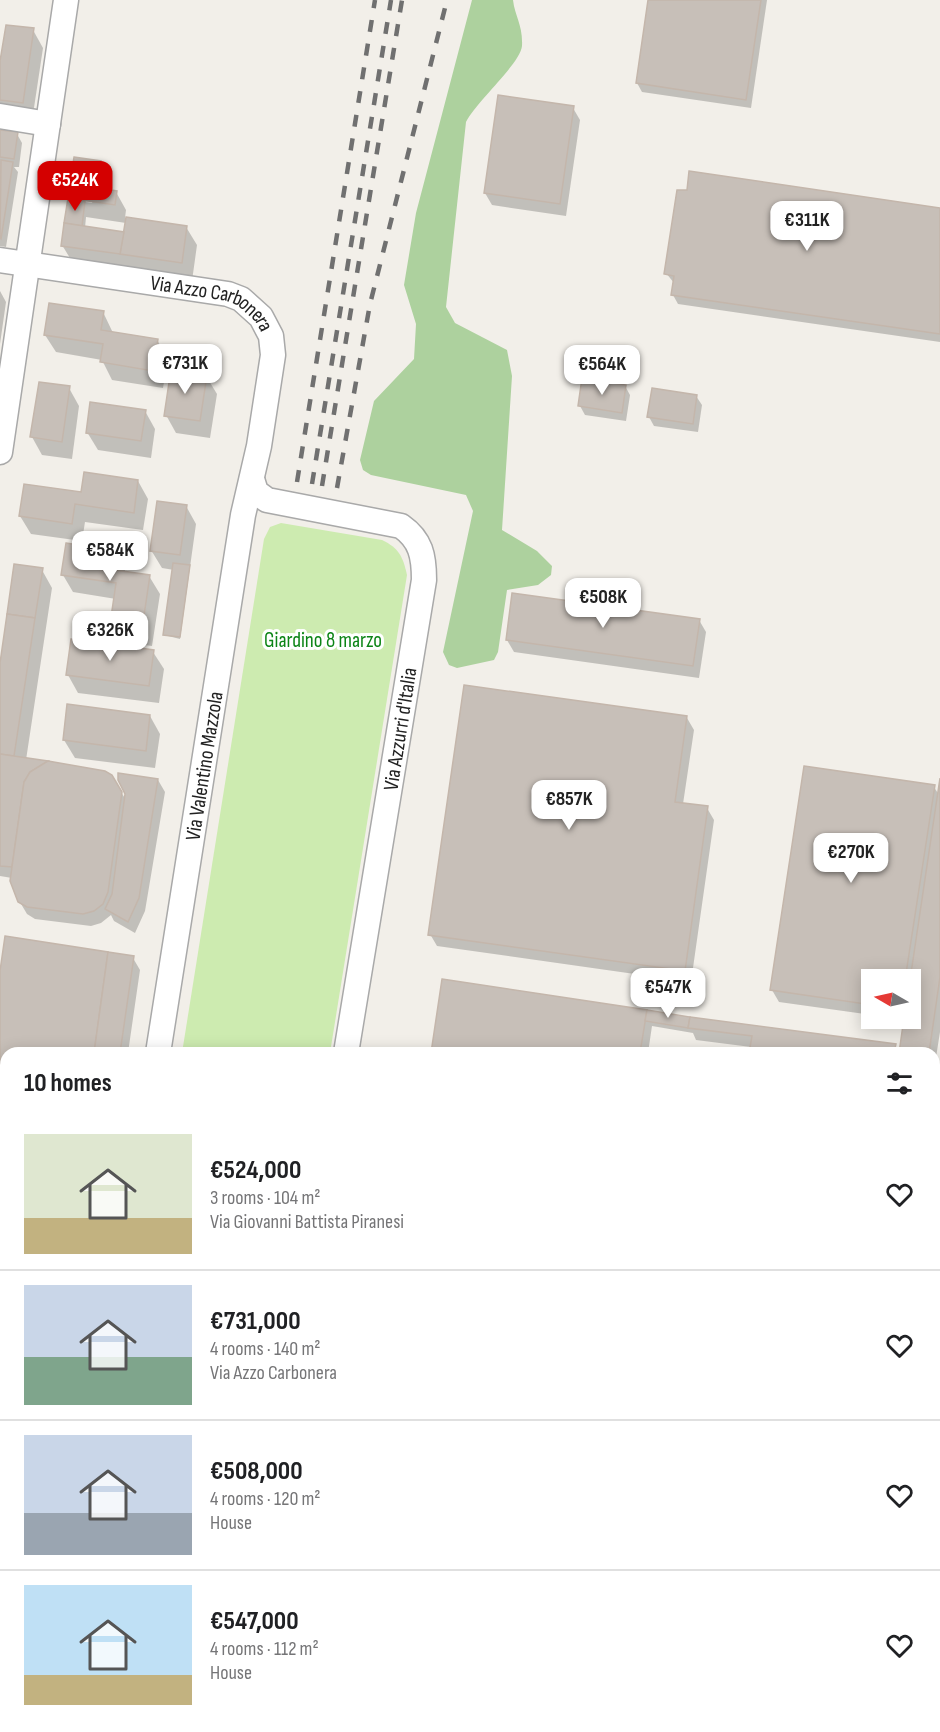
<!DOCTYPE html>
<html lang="en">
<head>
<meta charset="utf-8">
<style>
  body { margin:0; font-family:"Sofia Sans Condensed",sans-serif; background:#f2f2f2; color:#202124; height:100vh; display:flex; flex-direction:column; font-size:22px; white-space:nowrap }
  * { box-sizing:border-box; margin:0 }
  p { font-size:20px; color:#757577 }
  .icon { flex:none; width:33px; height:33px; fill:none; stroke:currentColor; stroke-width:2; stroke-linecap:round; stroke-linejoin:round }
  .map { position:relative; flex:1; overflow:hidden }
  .sheet { position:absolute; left:0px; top:1047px; width:940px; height:686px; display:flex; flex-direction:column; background:#fff; border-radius:18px 18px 0 0; box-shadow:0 3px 15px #0003 }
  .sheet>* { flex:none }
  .needle { width:39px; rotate:279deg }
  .buttons { position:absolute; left:861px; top:969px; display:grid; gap:12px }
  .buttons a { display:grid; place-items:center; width:60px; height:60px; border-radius:0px; background:#fff; box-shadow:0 3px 15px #0003; font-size:30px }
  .price { position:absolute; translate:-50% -51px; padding:0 14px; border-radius:12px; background:#fff; color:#222; font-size:20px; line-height:39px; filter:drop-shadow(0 2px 3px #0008) }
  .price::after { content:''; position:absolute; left:50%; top:36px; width:18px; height:14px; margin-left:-9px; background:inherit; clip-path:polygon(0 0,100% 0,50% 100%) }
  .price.selected { background:#d40000; color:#fff }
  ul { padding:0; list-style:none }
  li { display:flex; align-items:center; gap:18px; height:150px; padding:0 24px }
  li+li { border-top:2px solid #e0e0e0 }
  li span { display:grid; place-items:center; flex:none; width:168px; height:120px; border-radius:0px; color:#555 }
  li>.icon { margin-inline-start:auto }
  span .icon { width:72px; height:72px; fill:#fffc; stroke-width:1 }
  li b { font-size:26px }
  h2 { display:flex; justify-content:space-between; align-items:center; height:72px; padding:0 24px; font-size:26px }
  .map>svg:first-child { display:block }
</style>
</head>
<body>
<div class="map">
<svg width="940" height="1732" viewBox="0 0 940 1732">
  <rect width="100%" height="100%" fill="#f2efe9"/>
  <path fill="#cdebb0" d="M281,523l101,17c17,8 21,17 25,35l-77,478h-148l82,-514 6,-12z"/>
  <path fill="#add19e" d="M472,0h41c2,17 10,25 9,46 -2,18 -45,55 -56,76l-20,185 9,16 52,27 5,26 -10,154 35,21 15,15 -1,9 -13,10 -31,5 -9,62 -4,8 -37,8 -8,-3 -6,-13 30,-141 -7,-16 -95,-20 -8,-5 -3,-10 14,-59 40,-42 2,-35 -12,-39 12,-72z"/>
  <g fill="#0003" fill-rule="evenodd">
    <polygon points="650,0 767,0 751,108 642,92 637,83"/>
    <polygon points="33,30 43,48 32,121 0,115 0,71"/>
    <polygon points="573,108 580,120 566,216 492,205 485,193"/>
    <polygon points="0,131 17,134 22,143 19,167 14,167 18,172 6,247 0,246"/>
    <path d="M75,159l25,3 10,18 -1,11 7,1 10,18 -1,8 61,9 11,18 -5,36 -119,-18 -11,-18zM79,198l14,2 -1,3 -13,-2zM86,217l40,6 -1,10 -40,-5z"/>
    <polygon points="940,209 940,342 678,304 673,295 674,283 666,273"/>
    <polygon points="0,291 6,302 0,344"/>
    <polygon points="103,312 113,333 157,340 168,358 163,388 112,380 102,360 56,352 45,335"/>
    <polygon points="206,376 217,394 210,438 176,433 166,415"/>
    <polygon points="625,386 630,395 626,421 585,415 580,406"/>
    <polygon points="69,388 79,406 72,459 42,455 32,437"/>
    <polygon points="696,396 702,405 698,432 654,426 649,417"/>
    <polygon points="145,411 155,429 151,458 98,450 87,432"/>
    <polygon points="138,481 148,499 143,530 85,522 82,541 31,534 20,516 82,494"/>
    <polygon points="186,506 196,524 180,639 164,635 174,570 162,568 151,550"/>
    <polygon points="117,552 126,573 149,576 160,594 152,646 122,642 112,624 116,599 73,592 63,575"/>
    <polygon points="42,570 52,588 26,760 111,776 126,800 158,780 165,792 145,911 135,933 114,921 111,915 101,923 91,926 35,919 27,914 14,892 12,878 0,876 0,670"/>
    <polygon points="699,620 706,632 699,678 514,652 507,640"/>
    <polygon points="153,652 164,669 159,703 78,693 68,675"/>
    <polygon points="150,716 160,734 155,768 75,758 64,740"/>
    <polygon points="687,718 694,730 683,804 707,808 714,820 691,982 437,946 430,934"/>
    <polygon points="934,787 939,795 940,788 940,1032 934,1070 934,1053 901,1053 905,1020 893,1018 910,1018 910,980 872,980 872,1015 779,1002 772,990"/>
    <polygon points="133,958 140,970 128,1053 6,1053 6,1247 0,1246 0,982"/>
    <polygon points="443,981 689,1018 895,1046 899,1053 751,1053 751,1047 696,1040 693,1033 652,1026 648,1053 432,1053"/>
    <polygon points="0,1260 6,1261 6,1308 0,1307"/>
    <polygon points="934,1298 940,1299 940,1377 934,1376"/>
    <polygon points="0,1323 6,1324 6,1371 0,1370"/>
    <polygon points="934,1467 940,1468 940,1522 934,1521"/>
    <polygon points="0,1639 6,1644 6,1702 0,1709"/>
    <polygon points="940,1672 940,1718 934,1708 934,1680"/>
    <polygon points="49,1726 71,1726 70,1732 55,1732"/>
    <polygon points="485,1726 537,1726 536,1732"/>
    <polygon points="675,1726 715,1726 718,1732 674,1732"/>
    <polygon points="831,1726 884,1726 881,1732 828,1732"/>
  </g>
  <g fill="#c7bfb8" stroke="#c4b6ab" stroke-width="1.5">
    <polygon points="648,0 761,0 746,100 636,83"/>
    <polygon points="6,25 34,28 23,103 0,100 0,61"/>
    <polygon points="498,95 574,106 560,204 484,193"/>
    <polygon points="0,130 18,132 14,159 0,157"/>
    <polygon points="74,157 101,161 97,188 117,191 115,205 68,198"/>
    <polygon points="1,160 13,162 1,239 0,238"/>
    <polygon points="689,171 940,208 940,334 671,295 674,276 664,274 677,190 687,190"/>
    <polygon points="68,198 85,201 82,226 64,223"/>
    <polygon points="126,217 187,226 182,263 120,254"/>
    <polygon points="64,223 124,232 120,254 61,246"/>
    <polygon points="49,303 104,311 101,330 158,339 153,371 100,362 103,344 44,335"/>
    <polygon points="171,369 207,375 200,421 164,416"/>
    <polygon points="582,378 626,385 622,413 578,406"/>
    <polygon points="39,382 70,386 62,442 30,437"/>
    <polygon points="652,388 697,395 693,424 647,417"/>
    <polygon points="90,402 146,410 141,441 86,433"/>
    <polygon points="84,472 138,480 134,513 75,504 72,524 19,516 24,484 81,492"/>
    <polygon points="157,501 187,505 180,555 150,551"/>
    <polygon points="66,543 118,551 115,570 150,575 142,629 110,624 116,583 61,575"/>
    <polygon points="173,563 190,565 180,637 163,635"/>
    <polygon points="14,564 43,568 35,618 7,614"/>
    <polygon points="512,593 700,619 693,666 506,640"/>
    <polygon points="7,614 35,618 14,756 0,754 0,663"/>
    <polygon points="71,639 154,650 149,686 66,675"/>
    <polygon points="464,685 687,716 675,802 708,806 685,971 428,935"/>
    <polygon points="67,704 150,715 146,751 63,740"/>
    <polygon points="0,754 48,761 30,772 24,782 12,867 0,866"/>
    <polygon points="48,761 105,771 112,775 122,792 108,892 103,904 94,911 83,914 27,907 18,902 10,881 24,782 30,772"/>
    <polygon points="804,766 935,785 905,980 872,980 872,1005 770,990"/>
    <polygon points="118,773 158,779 139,898 128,922 105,909 112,894 125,794 118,780"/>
    <polygon points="940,778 940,977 929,1053 899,1053 904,1018 910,1018 910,980"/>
    <polygon points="5,936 108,952 94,1053 6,1053 6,1114 0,1114 0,971"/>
    <polygon points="108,952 134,956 120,1053 94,1053"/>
    <polygon points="442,979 647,1010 640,1053 431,1053"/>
    <polygon points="647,1010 690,1017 688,1028 645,1021"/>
    <polygon points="690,1017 896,1044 894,1053 749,1053 752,1036 688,1028"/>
    <polygon points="0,1114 6,1114 6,1189 0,1188"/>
    <polygon points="0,1200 6,1201 6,1242 0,1241"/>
    <polygon points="0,1259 6,1260 6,1303 0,1302"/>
    <polygon points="934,1296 940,1297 940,1366 934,1365"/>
    <polygon points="0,1322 6,1323 6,1360 0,1359"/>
    <polygon points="934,1466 940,1467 940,1511 934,1510"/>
    <polygon points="0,1637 6,1642 6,1660 0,1668"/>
    <polygon points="6,1660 6,1684 0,1679 0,1668"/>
    <polygon points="939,1670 940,1671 940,1703 934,1700 934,1677"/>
    <polygon points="673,1726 707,1726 706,1732 672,1732"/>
    <polygon points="830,1726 863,1726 860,1732 826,1732"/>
  </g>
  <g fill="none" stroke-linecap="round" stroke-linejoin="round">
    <defs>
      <g id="minor">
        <polyline points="0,116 48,124"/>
        <path id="s1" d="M0,260l228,34 13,5 20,18 10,19 2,19 -14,91 -16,69 -85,538"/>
        <polyline points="0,452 66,0"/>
        <path d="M252,479l4,13 11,8 134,26c20,14 23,30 23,54l-78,473"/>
        <polyline points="0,1385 6,1386"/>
        <polyline points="0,1475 6,1476"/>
        <polyline points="934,1526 940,1527"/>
        <polyline points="934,1612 940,1613"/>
        <polyline points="934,1642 940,1636"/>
        <polyline points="477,1726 518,1732"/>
        <polyline points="336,1732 337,1726"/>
        <polyline points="634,1732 635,1726"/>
        <polyline points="878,1732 881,1726"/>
      </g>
      <g id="major">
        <polyline points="0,1433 6,1434"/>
        <polyline points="934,1568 940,1569"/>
      </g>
    </defs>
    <use href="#minor" stroke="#a9a9a9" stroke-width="27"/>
    <use href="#major" stroke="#a06b00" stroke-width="33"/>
    <use href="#minor" stroke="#fff" stroke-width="24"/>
    <use href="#major" stroke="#fcd6a4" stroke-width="30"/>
    <g stroke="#707070" stroke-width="1.5">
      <polyline points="630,1732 631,1726"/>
      <polyline points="881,1732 884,1726"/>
    </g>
    <g stroke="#707070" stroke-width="4.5" stroke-dasharray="12 12" stroke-linecap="butt">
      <polyline points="297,482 375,0"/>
      <polyline points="312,484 391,0"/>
      <polyline points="322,486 402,0"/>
      <polyline points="337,488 370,304 447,0"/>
    </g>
  </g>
  <g text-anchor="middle" stroke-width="6" stroke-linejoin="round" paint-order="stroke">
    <g font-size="21" fill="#222" stroke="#fff">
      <text dy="7" stroke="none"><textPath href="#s1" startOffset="219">Via Azzo Carbonera</textPath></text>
      <text transform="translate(400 729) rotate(-81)" y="7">Via Azzurri d'Italia</text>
      <text transform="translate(204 766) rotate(-81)" y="7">Via Valentino Mazzola</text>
    </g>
    <g font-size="21" fill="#0c8416" stroke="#fff">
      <text x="323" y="647">Giardino 8 marzo</text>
    </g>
  </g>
</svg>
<div class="buttons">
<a><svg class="needle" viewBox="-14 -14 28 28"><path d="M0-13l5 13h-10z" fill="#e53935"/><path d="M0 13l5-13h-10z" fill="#757577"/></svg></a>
</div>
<b class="price selected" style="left:75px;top:212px">€524K</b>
<b class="price" style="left:807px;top:252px">€311K</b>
<b class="price" style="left:185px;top:395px">€731K</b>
<b class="price" style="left:602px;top:396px">€564K</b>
<b class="price" style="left:110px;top:582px">€584K</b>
<b class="price" style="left:603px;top:629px">€508K</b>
<b class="price" style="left:110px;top:662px">€326K</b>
<b class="price" style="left:569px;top:831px">€857K</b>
<b class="price" style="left:851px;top:884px">€270K</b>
<b class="price" style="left:668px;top:1019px">€547K</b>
<section class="sheet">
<h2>10 homes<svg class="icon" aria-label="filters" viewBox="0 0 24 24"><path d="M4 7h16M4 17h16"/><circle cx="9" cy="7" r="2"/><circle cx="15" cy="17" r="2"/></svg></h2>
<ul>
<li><span style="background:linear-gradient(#dfe7d0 70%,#c2b280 0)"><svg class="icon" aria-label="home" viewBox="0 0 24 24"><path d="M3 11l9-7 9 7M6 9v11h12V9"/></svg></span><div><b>€524,000</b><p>3 rooms · 104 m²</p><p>Via Giovanni Battista Piranesi</p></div><svg class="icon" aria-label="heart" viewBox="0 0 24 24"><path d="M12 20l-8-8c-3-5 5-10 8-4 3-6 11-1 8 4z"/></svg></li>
<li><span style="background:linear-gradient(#c9d6e8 60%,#7fa58c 0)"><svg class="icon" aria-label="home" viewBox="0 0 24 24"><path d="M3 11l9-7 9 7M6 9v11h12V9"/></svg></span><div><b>€731,000</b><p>4 rooms · 140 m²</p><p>Via Azzo Carbonera</p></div><svg class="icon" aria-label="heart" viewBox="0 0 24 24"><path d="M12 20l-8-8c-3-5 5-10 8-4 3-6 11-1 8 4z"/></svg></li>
<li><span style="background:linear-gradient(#c9d6e8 65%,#9aa5b1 0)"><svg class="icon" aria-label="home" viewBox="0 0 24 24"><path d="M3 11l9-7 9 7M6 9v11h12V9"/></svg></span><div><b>€508,000</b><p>4 rooms · 120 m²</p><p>House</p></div><svg class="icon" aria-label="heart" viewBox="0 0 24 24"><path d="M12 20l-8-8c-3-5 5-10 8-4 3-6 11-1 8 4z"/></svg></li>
<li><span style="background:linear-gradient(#bfe0f5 75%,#c2b280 0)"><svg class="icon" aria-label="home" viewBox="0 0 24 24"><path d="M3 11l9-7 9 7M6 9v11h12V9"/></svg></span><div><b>€547,000</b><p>4 rooms · 112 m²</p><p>House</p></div><svg class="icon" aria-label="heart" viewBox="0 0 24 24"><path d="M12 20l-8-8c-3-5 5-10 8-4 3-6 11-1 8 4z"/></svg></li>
</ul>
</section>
</div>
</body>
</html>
